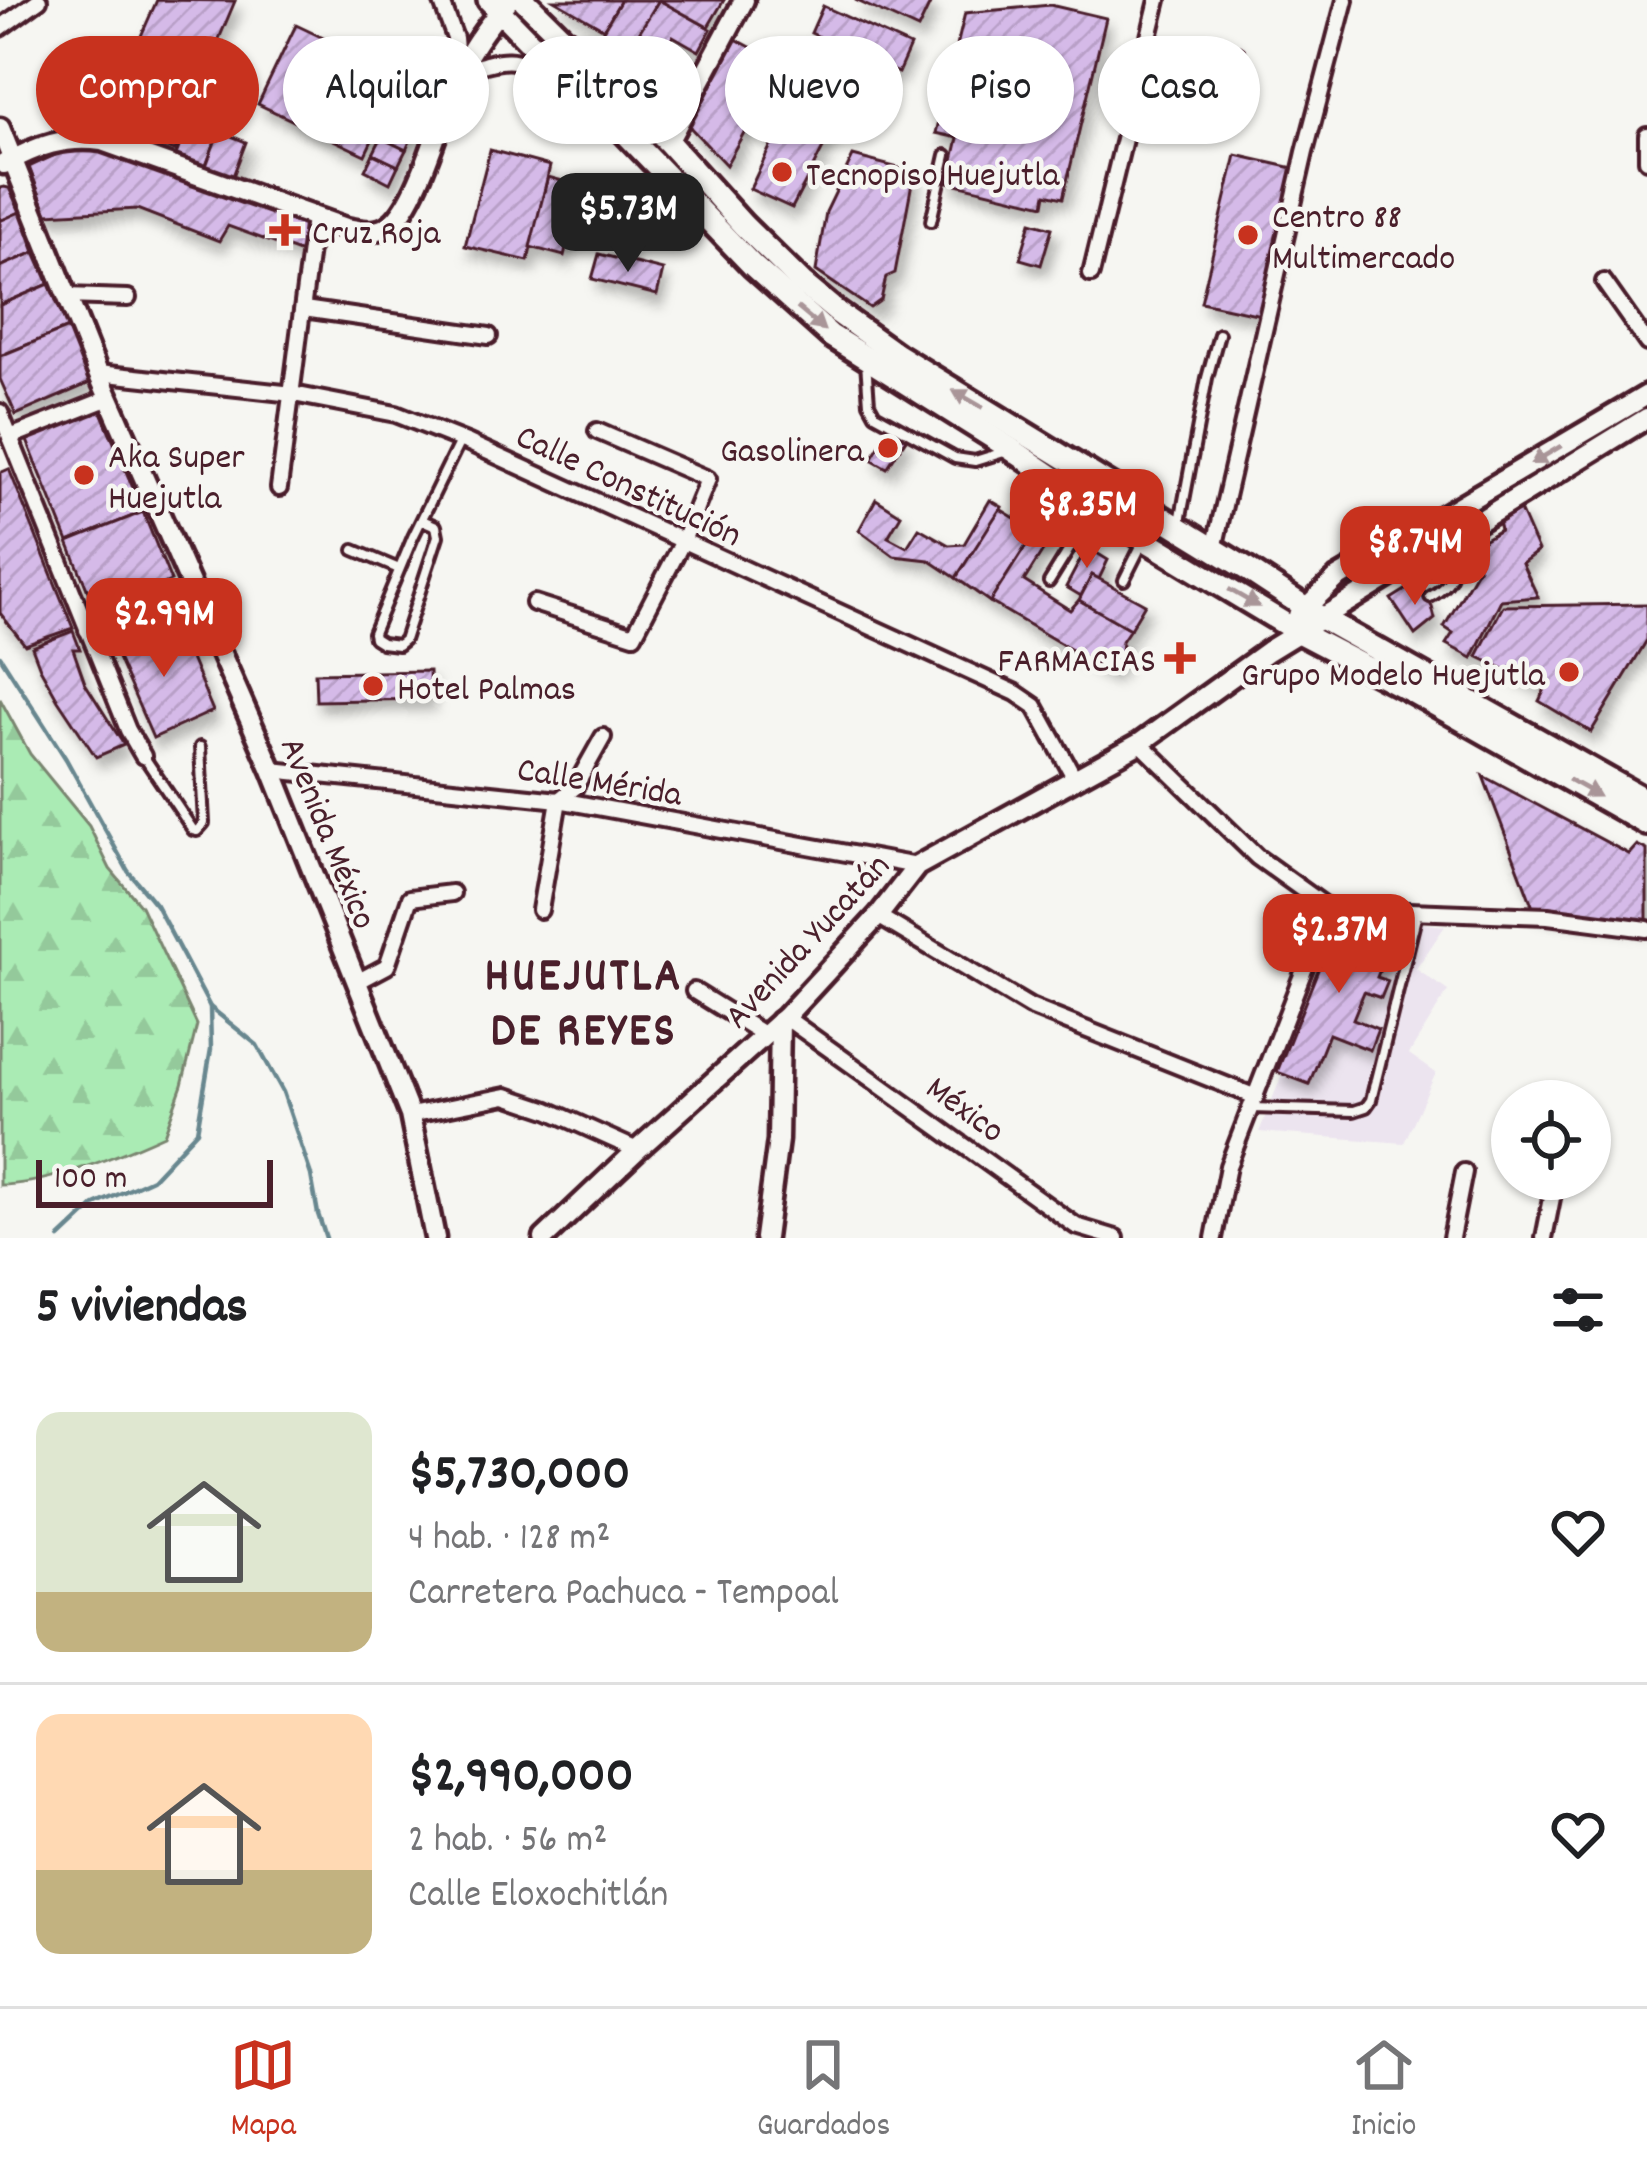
<!DOCTYPE html>
<html lang="es">
<head>
<meta charset="utf-8">
<style>
  body { margin:0; font-family:Dekko,sans-serif; background:#f2f2f2; color:#202124; height:100vh; display:flex; flex-direction:column; font-size:45px; white-space:nowrap }
  * { box-sizing:border-box; margin:0 }
  p { font-size:39px; color:#757577 }
  .icon { flex:none; width:66px; height:66px; fill:none; stroke:currentColor; stroke-width:2; stroke-linecap:round; stroke-linejoin:round }
  .map { position:relative; height:1238px; overflow:hidden }
  .panel { display:flex; flex-direction:column; background:#fff; flex:1 }
  .panel>* { flex:none }
  .banner { position:absolute; left:36px; top:36px; width:1575px; height:108px; display:flex; gap:24px }
  .fabs { position:absolute; left:1491px; top:1080px; display:grid; gap:24px }
  .fabs a { display:grid; place-items:center; width:120px; height:120px; border-radius:50%; background:#fff; box-shadow:0 3px 9px #0004; font-size:60px }
  .scale { position:absolute; left:36px; bottom:30px; width:237px; box-sizing:border-box; padding-left:12px; border:6px solid #4a1f2b; border-top:0; font-size:33px; line-height:42px; white-space:nowrap; color:#4a1f2b; -webkit-text-stroke:9px #f6f6f2; paint-order:stroke }
  .price { position:absolute; translate:-50% -102px; padding:0 27px; border-radius:24px; background:#c8321e; color:#fff; font-size:39px; line-height:78px; filter:drop-shadow(0 3px 6px #0008) }
  .price::after { content:''; position:absolute; left:50%; top:72px; width:36px; height:27px; margin-left:-18px; background:inherit; clip-path:polygon(0 0,100% 0,50% 100%) }
  .price.current { background:#222; color:#fff }
  ul { padding:0; list-style:none }
  li { display:flex; align-items:center; gap:36px; height:300px; padding:0 36px }
  li+li { border-top:3px solid #e0e0e0 }
  li span { display:grid; place-items:center; flex:none; width:336px; height:240px; border-radius:24px; color:#555 }
  li>.icon { margin-inline-start:auto }
  span .icon { width:144px; height:144px; fill:#fffc; stroke-width:1 }
  li b { font-size:51px }
  h2 { display:flex; justify-content:space-between; align-items:center; height:144px; padding:0 36px; font-size:51px }
  .pill { padding:0 42px; border-radius:54px; background:#fff; box-shadow:0 3px 9px #0004; font-size:42px; line-height:108px }
  .pill.current { background:#c8321e; color:#fff }
  .tabs { display:flex; justify-content:space-around; align-items:center; height:168px; border-top:3px solid #e0e0e0; background:#fff; font-size:33px; color:#757577 }
  .tabs a { display:grid; justify-items:center; gap:6px }
  .tabs .current { color:#c8321e }
  .map>svg:first-child { display:block }
</style>
</head>
<body>
<div class="map">
<svg width="1647" height="1238" viewBox="0 0 1647 1238">
  <defs>
    <pattern id="forest-firs" width="22" height="20" patternUnits="userSpaceOnUse" patternTransform="scale(3)"><rect width="22" height="20" fill="#aaebb4"/><path d="M5 1l3.5 6h-7zM16 11l3.5 6h-7z" fill="#94c99b"/></pattern>
    <pattern id="building-hatch" width="6" height="6" patternUnits="userSpaceOnUse" patternTransform="scale(3)"><rect width="6" height="6" fill="#d5bae8"/><path d="M-1 1l2-2M0 6l6-6M5 7l2-2" fill="none" stroke="#b89fc7"/></pattern>
    <filter id="shadow"><feDropShadow dx="5.5" dy="10" stdDeviation="6" flood-color="#0004"/></filter>
  </defs>
  <rect width="100%" height="100%" fill="#f6f6f2"/>
  <filter id="ink" filterUnits="userSpaceOnUse"><feTurbulence type="fractalNoise" baseFrequency=".00833" numOctaves="2"/><feDisplacementMap in="SourceGraphic" scale="24" xChannelSelector="R" yChannelSelector="G"/><feConvolveMatrix kernelMatrix="1 2 1 2 8 2 1 2 1" color-interpolation-filters="sRGB"/></filter>
  <g filter="url(#ink)">
    <polygon fill="#ece4ef" points="1421,923 1445,926 1416,969 1448,991 1409,1054 1436,1073 1404,1143 1259,1132 1282,1075 1277,1072 1336,925"/>
    <path fill="url(#forest-firs)" stroke="#7a8570" stroke-width="3" d="M0,699l30,55 59,72 21,43 31,37 56,119 -15,60 -18,50c-44,20 -116,50 -164,50z"/>
    <g fill="none" stroke-linecap="round" stroke-linejoin="round">
      <g stroke="#68878f" stroke-width="4.5">
        <polyline points="0,656 66,759 128,871 156,905 210,1007 257,1045 283,1092 311,1175 318,1214 326,1238"/>
        <polyline points="60,1238 95,1205 152,1179 197,1131 211,1049 210,1007"/>
      </g>
    </g>
    <g fill="url(#building-hatch)" stroke="#4a1f2b" stroke-width="3" filter="url(#shadow)">
      <polygon points="157,0 235,1 186,117 118,88"/>
      <polygon points="554,0 621,0 604,29"/>
      <polygon points="621,0 659,0 625,58 596,42"/>
      <polygon points="659,0 711,29 699,51 673,36 645,90 614,73"/>
      <polygon points="659,0 724,0 708,27"/>
      <polygon points="855,0 926,0 931,2 918,29"/>
      <polygon points="1050,5 1106,18 1063,198 1046,194 1044,205 948,182 958,138 936,133 965,13"/>
      <polygon points="823,6 910,46 898,73 811,33"/>
      <polygon points="296,25 403,76 365,155 258,104"/>
      <polygon points="732,37 782,64 726,165 685,122"/>
      <polygon points="69,71 188,118 175,151 101,122 95,138 64,126 71,109 56,103"/>
      <polygon points="405,88 429,97 417,126 393,114"/>
      <polygon points="791,103 835,125 792,208 750,189"/>
      <polygon points="393,114 417,126 406,150 381,138"/>
      <polygon points="190,119 219,131 206,166 176,155"/>
      <polygon points="219,131 246,142 233,176 206,166"/>
      <polygon points="381,138 406,150 398,166 373,154"/>
      <polygon points="113,150 312,222 304,254 228,226 219,241 137,209 47,214 29,167 62,152"/>
      <polygon points="490,150 550,166 528,261 465,246"/>
      <polygon points="373,154 398,166 390,183 365,170"/>
      <polygon points="1236,155 1293,168 1261,315 1201,302"/>
      <polygon points="853,156 914,172 895,273 886,277 881,300 870,308 816,271 826,212"/>
      <polygon points="548,177 581,186 564,256 530,247"/>
      <polygon points="4,187 9,188 20,212 0,221 0,188"/>
      <polygon points="20,212 35,252 0,267 0,221"/>
      <polygon points="1031,222 1052,228 1041,265 1020,259"/>
      <polygon points="35,252 49,284 0,305 0,267"/>
      <polygon points="599,254 663,270 657,295 592,279"/>
      <polygon points="49,284 68,328 0,356 0,305"/>
      <polygon points="68,328 90,383 16,415 0,379 0,356"/>
      <polygon points="99,407 143,512 68,542 26,438"/>
      <polygon points="889,430 906,439 887,468 871,459"/>
      <polygon points="9,469 73,628 25,645 0,613 0,473"/>
      <polygon points="876,499 901,515 888,537 907,547 919,528 949,545 964,544 990,500 1002,507 956,578 929,560 894,556 859,530"/>
      <polygon points="1000,509 1036,531 990,602 956,578"/>
      <polygon points="1520,510 1538,551 1522,563 1538,597 1501,600 1472,658 1446,644 1453,633 1444,627 1479,567 1472,547 1500,530 1498,521"/>
      <polygon points="143,512 171,581 96,611 68,542"/>
      <polygon points="1040,524 1053,535 1024,581 1070,610 1079,600 1130,629 1122,641 1120,661 1111,673 990,602"/>
      <polygon points="1087,547 1108,560 1099,579 1092,575 1081,596 1066,587"/>
      <polygon points="1092,575 1145,604 1130,629 1079,600"/>
      <polygon points="1418,582 1432,607 1435,619 1415,635 1391,599"/>
      <polygon points="1647,604 1647,640 1591,732 1539,701 1545,689 1477,656 1503,606"/>
      <polygon points="175,621 213,711 153,738 114,649"/>
      <polygon points="73,631 80,649 73,649 85,683 124,745 96,757 58,700 40,668 32,647"/>
      <polygon points="429,671 430,699 316,701 315,673"/>
      <polygon points="1483,776 1629,854 1637,845 1647,850 1647,924 1534,910"/>
      <polygon points="1398,924 1377,977 1388,981 1381,998 1364,992 1353,1019 1378,1029 1370,1050 1329,1034 1309,1084 1277,1072 1336,925"/>
    </g>
    <g fill="none" stroke-linecap="round" stroke-linejoin="round">
      <defs>
        <g id="lane">
          <polyline points="931,221 946,155"/>
          <polyline points="866,362 869,403 875,414 955,458 975,461 1004,452"/>
          <polyline points="422,520 436,526 438,536 404,640 398,645 382,643 374,638 373,633 413,537 460,441"/>
          <polyline points="1180,522 1207,378 1219,334"/>
          <polyline points="354,550 399,569"/>
          <polyline points="1124,580 1144,540"/>
          <polyline points="1049,582 1096,506"/>
          <path d="M1430,597c25,-14 29,-30 17,-55"/>
          <polyline points="144,757 193,830 197,831 204,823 200,747"/>
          <polyline points="1252,1108 1354,1111 1366,1107 1371,1100 1417,913"/>
        </g>
        <g id="street">
          <path d="M441,0l14,38 3,35c54,-18 51,-17 102,6"/>
          <polyline points="0,28 39,0"/>
          <polyline points="1144,57 1237,55"/>
          <polyline points="1647,135 1647,160"/>
          <polyline points="1091,274 1158,0"/>
          <polyline points="1604,282 1647,343"/>
          <polyline points="66,296 128,298"/>
          <polyline points="304,309 489,336"/>
          <polyline points="98,373 293,394 396,414 469,443 1016,693 1035,706 1074,777"/>
          <polyline points="0,412 128,730 143,756"/>
          <polyline points="10,437 109,398"/>
          <polyline points="279,488 314,218"/>
          <polyline points="1214,549 1305,152 1345,0"/>
          <polyline points="534,603 634,635 683,541 708,479 597,431"/>
          <polyline points="87,630 192,591"/>
          <polyline points="1140,743 1257,857 1328,908 1548,916 1647,929"/>
          <polyline points="272,770 559,800 917,866"/>
          <polyline points="540,910 559,800 575,787 603,737"/>
          <polyline points="878,916 1030,1007 1256,1097"/>
          <polyline points="357,982 387,966 410,898 452,893"/>
          <polyline points="694,991 765,1035"/>
          <polyline points="785,1017 1076,1226 1116,1238"/>
          <polyline points="410,1115 506,1096 548,1110 637,1150"/>
          <polyline points="1214,1238 1228,1166 1328,908"/>
          <polyline points="1451,1238 1464,1172"/>
          <polyline points="1544,1238 1553,1193"/>
        </g>
        <g id="secondary">
          <polyline points="0,128 98,373 272,770 410,1115 435,1238"/>
          <polyline points="668,142 744,0"/>
          <path d="M4,164c33,-18 60,-28 98,-23l244,87c16,3 31,7 45,-4 29,-24 50,-110 66,-146 11,-27 33,-56 52,-78"/>
          <polyline points="1298,615 1337,578 1647,395"/>
          <polyline points="544,1238 637,1150 785,1017 878,916 917,866 1140,743 1268,651 1647,418"/>
          <polyline points="765,1238 778,1140 780,1021"/>
        </g>
        <g id="primary">
          <polyline points="489,0 557,70 606,113 753,266 831,336 1011,449 1144,539 1300,633 1413,692 1647,824"/>
          <polyline points="524,0 668,142 743,225 802,283 838,313 897,355 1245,568 1323,619 1647,801"/>
        </g>
      </defs>
      <use href="#lane" stroke="#4a1f2b" stroke-width="16"/>
      <use href="#street" stroke="#4a1f2b" stroke-width="22"/>
      <use href="#secondary" stroke="#4a1f2b" stroke-width="27"/>
      <use href="#primary" stroke="#4a1f2b" stroke-width="30"/>
      <use href="#lane" stroke="#f6f6f2" stroke-width="8"/>
      <use href="#street" stroke="#f6f6f2" stroke-width="14"/>
      <use href="#secondary" stroke="#f6f6f2" stroke-width="18"/>
      <use href="#primary" stroke="#f6f6f2" stroke-width="21"/>
    </g>
    <defs><path id="oneway-solid" d="M-6-.8H1V-3.2L6.5 0L1 3.2V.8H-6Z" transform="scale(3)"/></defs>
    <g fill="#a99598">
      <use href="#oneway-solid" transform="translate(811 319) rotate(40)"/>
      <use href="#oneway-solid" transform="translate(968 399) rotate(-150)"/>
      <use href="#oneway-solid" transform="translate(1546 455) rotate(149)"/>
      <use href="#oneway-solid" transform="translate(1244 598) rotate(30)"/>
      <use href="#oneway-solid" transform="translate(1584 788) rotate(29)"/>
    </g>
  </g>
  <g fill="#c8321e" stroke="#f6f6f2" stroke-width="4.5">
    <circle cx="782" cy="172" r="12"/>
    <path d="M279 212h12v12h12v12h-12v12h-12v-12h-12v-12h12z"/>
    <circle cx="1248" cy="235" r="12"/>
    <circle cx="888" cy="448" r="12"/>
    <circle cx="84" cy="475" r="12"/>
    <path d="M1174 640h12v12h12v12h-12v12h-12v-12h-12v-12h12z"/>
    <circle cx="1569" cy="672" r="12"/>
    <circle cx="373" cy="686" r="12"/>
  </g>
  <g text-anchor="middle" stroke-width="9" stroke-linejoin="round" paint-order="stroke">
    <g font-size="36" fill="#4a1f2b" stroke="#f6f6f2" text-anchor="start">
      <text x="806" y="185">Tecnopiso Huejutla</text>
      <text x="1272" y="227">Centro 88<tspan x="1272" dy="41">Multimercado</tspan></text>
      <text x="312" y="243">Cruz Roja</text>
      <text x="864" y="461" text-anchor="end">Gasolinera</text>
      <text x="108" y="467">Aka Super<tspan x="108" dy="41">Huejutla</tspan></text>
      <text x="1156" y="671" text-anchor="end">FARMACIAS</text>
      <text x="1545" y="685" text-anchor="end">Grupo Modelo Huejutla</text>
      <text x="397" y="699">Hotel Palmas</text>
    </g>
    <g font-size="36" fill="#4a1f2b" stroke="#f6f6f2">
      <text transform="translate(630 483) rotate(25)" y="13">Calle Constitución</text>
      <text transform="translate(600 779) rotate(9)" y="13">Calle Mérida</text>
      <text transform="translate(331 832) rotate(68)" y="13">Avenida México</text>
      <text transform="translate(805 939) rotate(-47)" y="13">Avenida Yucatán</text>
      <text transform="translate(967 1107) rotate(36)" y="13">México</text>
    </g>
    <g font-size="48" font-weight="bold" letter-spacing="3" fill="#4a1f2b" stroke="#f6f6f2">
      <text x="584" y="989">HUEJUTLA<tspan x="584" dy="55">DE REYES</tspan></text>
    </g>
  </g>
</svg>
<div class="fabs">
<a><svg class="icon" aria-label="locate" viewBox="0 0 24 24"><circle cx="12" cy="12" r="6"/><path d="M12 2v4M12 18v4M2 12h4M18 12h4"/></svg></a>
</div>
<div class="scale">100 m</div>
<b class="price current" style="left:628px;top:275px">$5.73M</b>
<b class="price" style="left:1087px;top:571px">$8.35M</b>
<b class="price" style="left:1415px;top:608px">$8.74M</b>
<b class="price" style="left:164px;top:680px">$2.99M</b>
<b class="price" style="left:1339px;top:996px">$2.37M</b>
<div class="banner">
<a class="pill current">Comprar</a>
<a class="pill">Alquilar</a>
<a class="pill">Filtros</a>
<a class="pill">Nuevo</a>
<a class="pill">Piso</a>
<a class="pill">Casa</a>
</div>
</div>
<section class="panel">
<h2>5 viviendas<svg class="icon" aria-label="filters" viewBox="0 0 24 24"><path d="M4 7h16M4 17h16"/><circle cx="9" cy="7" r="2"/><circle cx="15" cy="17" r="2"/></svg></h2>
<ul>
<li><span style="background:linear-gradient(#dfe7d0 75%,#c2b280 0)"><svg class="icon" aria-label="home" viewBox="0 0 24 24"><path d="M3 11l9-7 9 7M6 9v11h12V9"/></svg></span><div><b>$5,730,000</b><p>4 hab. · 128 m²</p><p>Carretera Pachuca - Tempoal</p></div><svg class="icon" aria-label="heart" viewBox="0 0 24 24"><path d="M12 20l-8-8c-3-5 5-10 8-4 3-6 11-1 8 4z"/></svg></li>
<li><span style="background:linear-gradient(#ffd9b3 65%,#c2b280 0)"><svg class="icon" aria-label="home" viewBox="0 0 24 24"><path d="M3 11l9-7 9 7M6 9v11h12V9"/></svg></span><div><b>$2,990,000</b><p>2 hab. · 56 m²</p><p>Calle Eloxochitlán</p></div><svg class="icon" aria-label="heart" viewBox="0 0 24 24"><path d="M12 20l-8-8c-3-5 5-10 8-4 3-6 11-1 8 4z"/></svg></li>
</ul>
</section>
<nav class="tabs">
<a class="current"><svg class="icon" aria-label="map" viewBox="0 0 24 24"><path d="M3 6l6-2 6 2 6-2v14l-6 2-6-2-6 2zM9 4v14M15 6v14"/></svg>Mapa</a>
<a><svg class="icon" aria-label="saved" viewBox="0 0 24 24"><path d="M7 4h10v16l-5-4-5 4z"/></svg>Guardados</a>
<a><svg class="icon" aria-label="home" viewBox="0 0 24 24"><path d="M3 11l9-7 9 7M6 9v11h12V9"/></svg>Inicio</a>
</nav>
</body>
</html>
